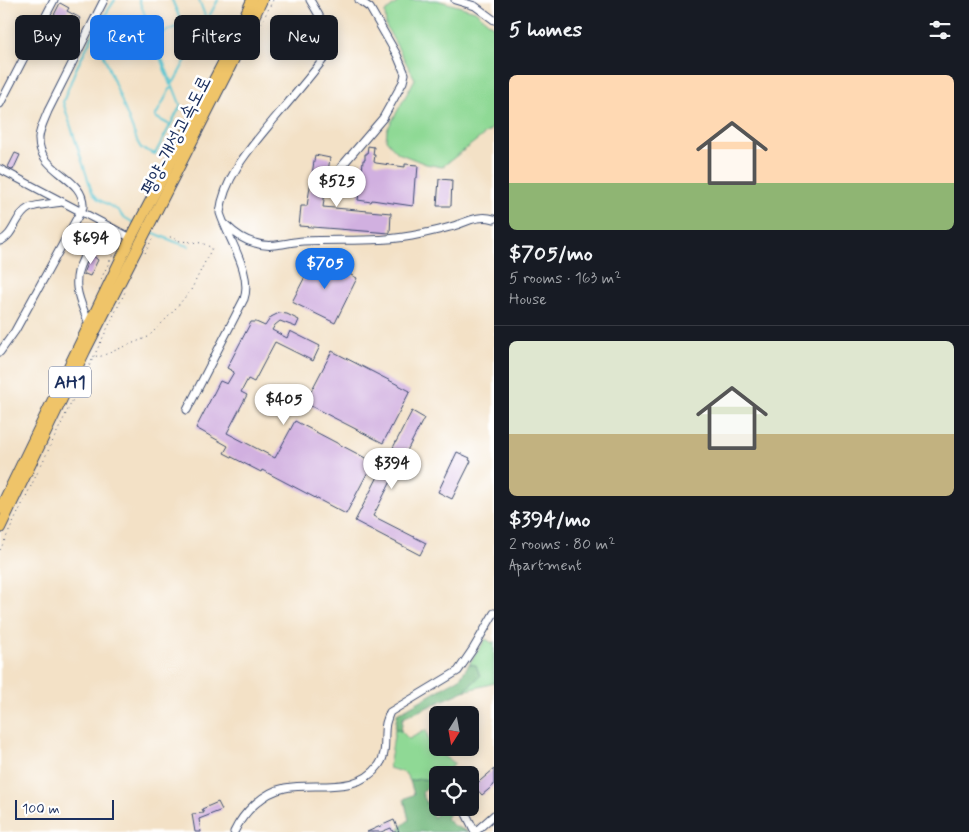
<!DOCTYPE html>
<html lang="en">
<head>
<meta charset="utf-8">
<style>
  body { margin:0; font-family:Mynerve,"Poor Story",sans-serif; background:#242831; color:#f1f3f6; height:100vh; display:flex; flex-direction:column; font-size:19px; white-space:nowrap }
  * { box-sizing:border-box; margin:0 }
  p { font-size:16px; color:#9ea1a6 }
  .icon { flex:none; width:28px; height:28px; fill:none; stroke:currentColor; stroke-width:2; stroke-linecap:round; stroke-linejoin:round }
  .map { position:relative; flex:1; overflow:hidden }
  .details { display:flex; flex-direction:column; background:#171b24; width:475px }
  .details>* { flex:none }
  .guide { position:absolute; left:15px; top:15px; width:404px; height:45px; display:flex; gap:10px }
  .needle { width:32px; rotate:191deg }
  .tools { position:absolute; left:429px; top:706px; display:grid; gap:10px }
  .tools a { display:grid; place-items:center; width:50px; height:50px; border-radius:8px; background:#171b24; box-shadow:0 2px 12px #0003; font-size:25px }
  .scale { position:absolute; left:15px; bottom:12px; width:99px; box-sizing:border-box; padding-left:5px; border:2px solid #1b2f5e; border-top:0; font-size:14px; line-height:18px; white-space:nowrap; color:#1b2f5e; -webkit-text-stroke:4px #fff; paint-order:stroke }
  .price { position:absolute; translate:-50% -42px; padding:0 11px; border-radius:18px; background:#fff; color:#222; font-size:16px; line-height:32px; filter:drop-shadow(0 1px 2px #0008) }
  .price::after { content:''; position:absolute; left:50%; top:30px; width:15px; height:11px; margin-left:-8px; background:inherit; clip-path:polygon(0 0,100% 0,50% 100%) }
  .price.current { background:#1a73e8; color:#fff }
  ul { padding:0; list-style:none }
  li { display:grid; align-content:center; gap:10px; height:265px; padding:0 15px }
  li+li { border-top:1px solid #363941 }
  li span { display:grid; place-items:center; height:155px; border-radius:8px; color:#555 }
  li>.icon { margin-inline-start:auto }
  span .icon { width:90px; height:90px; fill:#fffc; stroke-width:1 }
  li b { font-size:21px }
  h2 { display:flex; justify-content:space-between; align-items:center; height:60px; padding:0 15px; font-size:21px }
  .pill { padding:0 18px; border-radius:8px; background:#171b24; box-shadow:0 2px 12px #0003; font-size:18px; line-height:45px }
  .pill.current { background:#1a73e8; color:#fff }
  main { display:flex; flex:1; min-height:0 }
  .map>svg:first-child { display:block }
</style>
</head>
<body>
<main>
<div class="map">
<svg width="494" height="832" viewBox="0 0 494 832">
  <rect width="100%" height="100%" fill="#fff"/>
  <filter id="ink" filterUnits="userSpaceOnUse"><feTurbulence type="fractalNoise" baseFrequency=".02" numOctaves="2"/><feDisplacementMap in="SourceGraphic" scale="10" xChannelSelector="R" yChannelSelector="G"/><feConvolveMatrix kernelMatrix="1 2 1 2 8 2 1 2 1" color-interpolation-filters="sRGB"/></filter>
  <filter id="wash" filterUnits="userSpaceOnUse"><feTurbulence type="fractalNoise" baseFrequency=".0096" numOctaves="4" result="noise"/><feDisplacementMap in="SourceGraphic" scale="20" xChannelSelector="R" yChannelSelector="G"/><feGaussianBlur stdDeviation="1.12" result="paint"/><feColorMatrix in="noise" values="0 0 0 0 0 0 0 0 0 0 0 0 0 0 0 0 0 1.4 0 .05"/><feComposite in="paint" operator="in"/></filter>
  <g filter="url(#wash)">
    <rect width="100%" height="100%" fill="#f3e1c6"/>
    <g fill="#8fd995" stroke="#55847a">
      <polygon points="401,0 437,0 475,11 494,27 494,127 442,167 426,164 398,153 386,140 387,130 415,79 386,26 385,12"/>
      <polygon points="486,639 492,643 494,641 494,683 464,691 480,676 476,665 469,664"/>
      <polygon points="395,729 401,731 409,739 426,730 431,748 455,764 442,775 438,775 437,779 429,786 431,780 420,779 410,781 405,773 389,768"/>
    </g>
    <g fill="#73b97e" stroke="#47746e">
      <polygon points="469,664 476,665 480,676 464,691 403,718 401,731 395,729 397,714 460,678"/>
      <polygon points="420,779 431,780 429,786 422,793 434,818 440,808 453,808 446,818 454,826 469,832 401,832 399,828 409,820 404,799 414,794 410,781"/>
    </g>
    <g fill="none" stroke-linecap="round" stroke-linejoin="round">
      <g stroke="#5ac6d3" stroke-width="2">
        <polyline points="115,0 96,29 75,71 63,102 92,192 98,199 119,211 122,216 134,223"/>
        <polyline points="172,0 192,47"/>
        <polyline points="199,0 207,21"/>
        <polyline points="95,33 138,143 141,148 155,154 180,107 180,104 139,0"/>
        <polyline points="153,37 181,25"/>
        <polyline points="154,41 170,85 174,82 218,0"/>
        <polyline points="170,125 155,117 170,89 173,88"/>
        <path d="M149,231c15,5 24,12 40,15"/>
      </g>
    </g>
    <g id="blocks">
      <g fill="#d1b0e0">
        <polygon points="60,3 69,8 67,11 80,18 68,42 62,39 63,37 47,29"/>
        <polygon points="368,146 374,147 373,155 375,155 374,162 376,163 405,167 405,164 418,165 417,178 415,178 413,206 372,200 371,202 358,200 360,187 361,187 363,160 365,160 365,154 367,154"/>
        <polygon points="15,153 20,155 13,170 8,167"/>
        <polygon points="315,155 330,158 327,179 331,180 330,185 326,184 323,207 391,213 390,233 299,226 301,206 307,206"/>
        <polygon points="439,179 452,180 451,206 437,206"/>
        <polygon points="91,254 98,260 90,276 85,274 84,275 84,271"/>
        <polygon points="315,257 357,278 335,323 292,302"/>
        <polygon points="279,313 287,314 299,320 296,327 280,321 275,325 272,330 287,338 290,331 320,346 313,361 275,342 254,382 248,379 241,392 247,395 227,433 275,458 295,421 373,462 346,514 262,470 261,472 224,453 228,446 196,428 220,381 227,384 234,372 227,368 251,322 256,322 265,326 271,317"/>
        <polygon points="332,351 410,391 383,443 305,403"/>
        <polygon points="412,411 424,418 373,516 426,543 420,555 355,521"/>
        <polygon points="457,452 470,458 469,460 471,461 452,499 438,492"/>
        <polygon points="494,769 494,785 482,795 474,786"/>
        <polygon points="438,784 438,803 428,791"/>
        <polygon points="218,802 222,810 199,819 201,832 195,832 192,814 204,813 202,809"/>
        <polygon points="394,820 399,832 393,832 391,828 381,832 367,832"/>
      </g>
    </g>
  </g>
  <g filter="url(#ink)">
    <use href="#blocks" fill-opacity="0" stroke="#3b4a6e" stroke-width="1"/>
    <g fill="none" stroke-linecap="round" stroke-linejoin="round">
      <defs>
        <g id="minor">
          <polyline points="455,0 475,6 494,20"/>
          <polyline points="0,104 54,0"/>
          <polyline points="0,169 131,238"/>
          <polyline points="335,184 341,167 383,118 403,82 405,74 397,55 370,8 359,0"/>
          <path d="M226,225c8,8 17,15 29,18 16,6 32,-1 48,-2 40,-2 79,2 118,-7 9,-2 19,-4 29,-7 15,-4 28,-13 44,-8"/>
          <path d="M0,241c15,-6 15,-26 29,-33 8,-4 23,-4 32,-6"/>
          <path d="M89,324c-8,-22 -19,-39 -7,-63 2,-5 4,-10 8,-13 8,-7 22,-10 32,-14"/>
          <path d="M0,352l15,-21 68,-124c2,-31 -46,-34 -44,-70 1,-9 6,-18 9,-26l56,-111"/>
          <path d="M187,410l57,-111c9,-26 -16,-60 -24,-86 4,-37 32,-67 55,-95 17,-20 35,-41 51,-62 6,-23 -5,-37 -16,-56"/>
          <polyline points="463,808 475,832"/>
          <path d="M234,832c9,-19 29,-40 51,-44 30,-6 73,7 94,-23 9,-12 4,-28 7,-42 1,-3 2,-7 4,-11l68,-41 15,-22 21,-36"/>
          <polyline points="475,832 494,815"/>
        </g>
        <g id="highway">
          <polyline points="0,509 131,238 225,59 252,0"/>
          <polyline points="0,528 85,351 231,65 262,0"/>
        </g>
      </defs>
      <use href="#minor" stroke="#3b4a6e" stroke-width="9"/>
      <use href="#highway" stroke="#3b4a6e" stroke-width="12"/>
      <g stroke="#3b4a6e" stroke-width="1" stroke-dasharray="1 4" stroke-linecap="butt">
        <polyline points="259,28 273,0"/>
        <polyline points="145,253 152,239"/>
        <polyline points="101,279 118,244"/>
        <polyline points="96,356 99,357 148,337 170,315 191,290 212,248 202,243 180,241 168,236"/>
        <polyline points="0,550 125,292"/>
      </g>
      <use href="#minor" stroke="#fff" stroke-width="7"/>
      <use href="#highway" stroke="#efc469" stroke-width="10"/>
    </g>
  </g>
  <g text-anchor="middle" stroke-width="5" stroke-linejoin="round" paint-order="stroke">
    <rect fill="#fff" stroke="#5f6d8e" stroke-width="1" x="49" y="366.5" width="42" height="31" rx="4"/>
    <g font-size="18" font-weight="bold" fill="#1b2f5e">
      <text x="70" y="388">AH1</text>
    </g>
    <g font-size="19" fill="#1b2f5e" stroke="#fff">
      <text transform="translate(175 135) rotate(-63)" y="7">평양-개성고속도로</text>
    </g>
  </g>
</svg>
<div class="tools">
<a><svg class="needle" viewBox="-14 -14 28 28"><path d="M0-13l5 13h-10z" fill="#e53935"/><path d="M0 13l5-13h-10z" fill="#9ea1a6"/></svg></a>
<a><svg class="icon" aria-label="locate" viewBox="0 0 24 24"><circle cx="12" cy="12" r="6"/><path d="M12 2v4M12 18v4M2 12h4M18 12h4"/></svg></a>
</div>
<div class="scale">100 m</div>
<b class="price" style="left:337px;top:208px">$525</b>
<b class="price" style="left:91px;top:265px">$694</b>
<b class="price current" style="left:325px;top:290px">$705</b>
<b class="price" style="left:284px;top:426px">$405</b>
<b class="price" style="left:392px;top:490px">$394</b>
<div class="guide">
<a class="pill">Buy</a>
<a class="pill current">Rent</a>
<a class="pill">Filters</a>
<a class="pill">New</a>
</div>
</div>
<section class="details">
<h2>5 homes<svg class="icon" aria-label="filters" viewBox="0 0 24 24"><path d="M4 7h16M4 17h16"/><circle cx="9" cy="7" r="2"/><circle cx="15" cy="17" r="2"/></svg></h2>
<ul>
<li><span style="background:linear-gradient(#ffd9b3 70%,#8fb573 0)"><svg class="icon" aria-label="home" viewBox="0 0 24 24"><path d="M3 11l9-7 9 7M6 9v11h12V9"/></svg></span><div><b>$705/mo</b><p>5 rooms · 163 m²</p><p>House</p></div></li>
<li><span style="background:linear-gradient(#dfe7d0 60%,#c2b280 0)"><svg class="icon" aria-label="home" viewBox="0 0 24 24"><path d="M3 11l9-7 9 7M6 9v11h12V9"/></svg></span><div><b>$394/mo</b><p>2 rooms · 80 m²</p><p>Apartment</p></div></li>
</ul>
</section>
</main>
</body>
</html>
